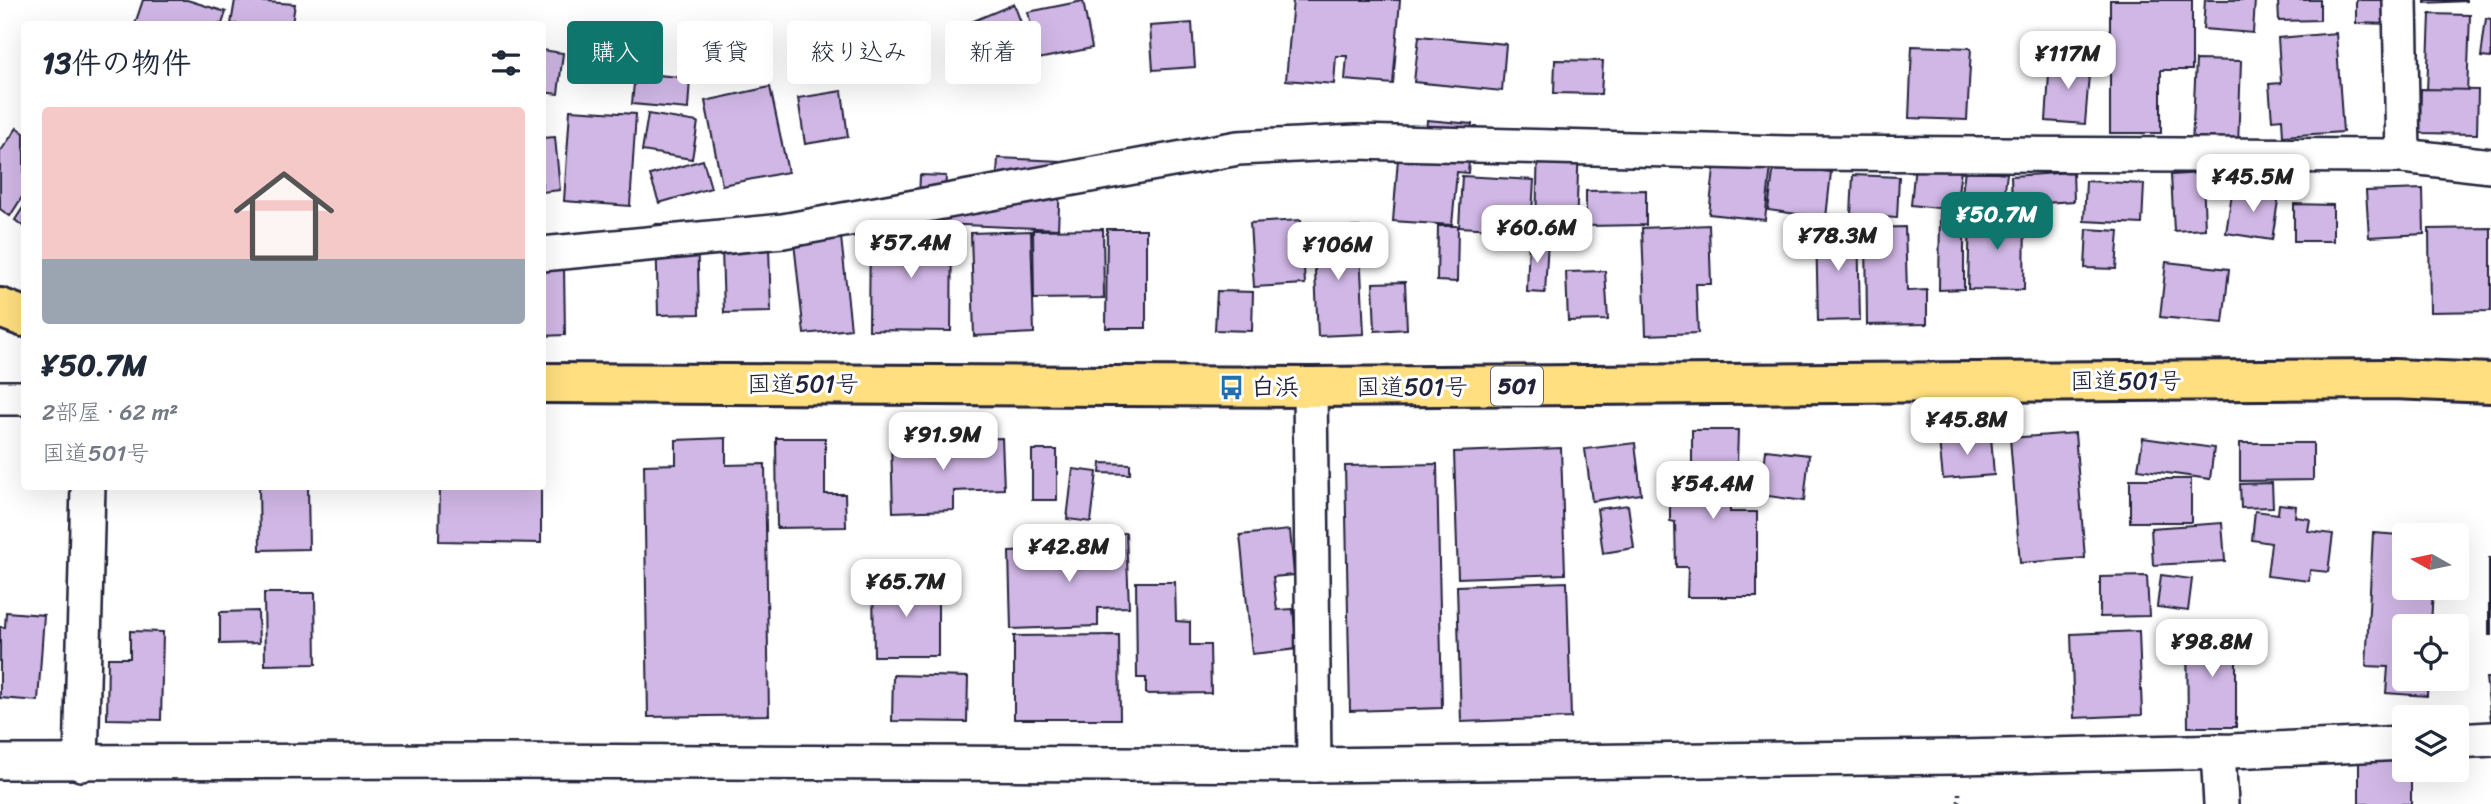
<!DOCTYPE html>
<html lang="ja">
<head>
<meta charset="utf-8">
<style>
  body { margin:0; font-family:Sriracha,"Klee One",sans-serif; background:#f6f6f7; color:#1f2937; height:100vh; display:flex; flex-direction:column; font-size:26px; white-space:nowrap }
  * { box-sizing:border-box; margin:0 }
  p { font-size:23px; color:#747a83 }
  .icon { flex:none; width:38px; height:38px; fill:none; stroke:currentColor; stroke-width:2; stroke-linecap:round; stroke-linejoin:round }
  .map { position:relative; flex:1; overflow:hidden }
  .side { position:absolute; left:21px; top:21px; width:525px; height:469px; display:flex; flex-direction:column; background:#fff; border-radius:7px; box-shadow:0 7px 28px #0002 }
  .side>* { flex:none }
  .top-card { position:absolute; left:567px; top:21px; width:665px; height:63px; display:flex; gap:14px }
  .needle { width:46px; rotate:279deg }
  .buttons { position:absolute; left:2392px; top:523px; display:grid; gap:14px }
  .buttons a { display:grid; place-items:center; width:77px; height:77px; border-radius:7px; background:#fff; box-shadow:0 7px 28px #0002; font-size:35px }
  .price { position:absolute; translate:-50% -60px; padding:0 16px; border-radius:14px; background:#fff; color:#222; font-size:23px; line-height:46px; filter:drop-shadow(0 2px 4px #0008) }
  .price::after { content:''; position:absolute; left:50%; top:42px; width:21px; height:16px; margin-left:-10px; background:inherit; clip-path:polygon(0 0,100% 0,50% 100%) }
  .price.selected { background:#0f766e; color:#fff }
  ul { padding:0; list-style:none }
  li { display:grid; align-content:center; gap:14px; height:371px; padding:0 21px }
  li span { display:grid; place-items:center; height:217px; border-radius:7px; color:#555 }
  li>.icon { margin-inline-start:auto }
  span .icon { width:126px; height:126px; fill:#fffc; stroke-width:1 }
  li b { font-size:30px }
  h2 { display:flex; justify-content:space-between; align-items:center; height:84px; padding:0 21px; font-size:30px }
  .tag { padding:0 24px; border-radius:7px; background:#fff; box-shadow:0 7px 28px #0002; font-size:24px; line-height:63px }
  .tag.selected { background:#0f766e; color:#fff }
  .map>svg:first-child { display:block }
</style>
</head>
<body>
<div class="map">
<svg width="2491" height="804" viewBox="0 0 2491 804">
  <rect width="100%" height="100%" fill="#fff"/>
  <filter id="ink" filterUnits="userSpaceOnUse"><feTurbulence type="fractalNoise" baseFrequency=".0143" numOctaves="2"/><feDisplacementMap in="SourceGraphic" scale="14" xChannelSelector="R" yChannelSelector="G"/><feConvolveMatrix kernelMatrix="1 2 1 2 8 2 1 2 1" color-interpolation-filters="sRGB"/></filter>
  <g filter="url(#ink)">
    <g fill="#d0b7e6" stroke="#22223b" stroke-width="2">
      <polygon points="143,0 187,0 226,12 222,24 135,24"/>
      <polygon points="235,0 295,4 292,24 231,24"/>
      <polygon points="1293,0 1400,0 1393,84 1345,80 1347,56 1336,56 1334,84 1286,80"/>
      <polygon points="2110,0 2192,0 2192,70 2161,70 2161,133 2110,133"/>
      <polygon points="2205,0 2255,0 2253,33 2203,29"/>
      <polygon points="2278,0 2320,0 2320,20 2279,21"/>
      <polygon points="2356,0 2389,0 2389,24 2356,23"/>
      <polygon points="2425,0 2466,0 2466,1 2425,3"/>
      <polygon points="1083,1 1092,48 1038,59 1028,12"/>
      <polygon points="1014,4 1023,28 969,51 959,27"/>
      <polygon points="2430,14 2470,15 2467,93 2427,91"/>
      <polygon points="2486,18 2491,19 2491,58 2481,57"/>
      <polygon points="1192,23 1195,67 1153,70 1150,26"/>
      <polygon points="2336,33 2343,132 2283,136 2282,119 2272,120 2269,84 2281,83 2278,38"/>
      <polygon points="1419,36 1506,44 1502,91 1414,82"/>
      <polygon points="1912,46 1971,48 1967,120 1909,118"/>
      <polygon points="542,50 563,53 558,94 542,92"/>
      <polygon points="2050,59 2090,62 2085,124 2046,121"/>
      <polygon points="1555,60 1603,61 1601,94 1554,93"/>
      <polygon points="2196,60 2241,61 2238,146 2192,144"/>
      <polygon points="635,73 690,78 688,109 632,104"/>
      <polygon points="770,87 788,172 722,185 705,101"/>
      <polygon points="2421,89 2478,90 2477,134 2420,133"/>
      <polygon points="842,91 848,137 805,144 798,98"/>
      <polygon points="570,110 636,114 630,206 564,201"/>
      <polygon points="648,114 698,122 692,159 642,151"/>
      <polygon points="1427,120 1472,124 1468,173 1457,172 1452,225 1393,221 1399,146 1425,148"/>
      <polygon points="17,128 24,133 24,194 10,216 0,209 0,152"/>
      <polygon points="555,137 560,190 542,192 542,138"/>
      <polygon points="1538,139 1579,140 1576,233 1536,232"/>
      <polygon points="998,158 1061,161 1058,229 918,223 920,175 946,176 945,191 996,193"/>
      <polygon points="703,160 711,188 659,203 650,175"/>
      <polygon points="1715,160 1771,166 1765,220 1709,214"/>
      <polygon points="1915,164 1961,169 1956,210 1911,205"/>
      <polygon points="1774,165 1831,172 1826,218 1768,210"/>
      <polygon points="1965,169 2007,173 2003,206 1961,202"/>
      <polygon points="2073,172 2074,201 2012,205 2011,176"/>
      <polygon points="2203,173 2205,229 2174,231 2171,175"/>
      <polygon points="1853,175 1899,177 1897,218 1851,215"/>
      <polygon points="1462,176 1534,180 1531,231 1459,227"/>
      <polygon points="2086,181 2144,184 2142,224 2084,221"/>
      <polygon points="2233,187 2279,194 2272,240 2226,233"/>
      <polygon points="2423,189 2424,234 2369,237 2366,191"/>
      <polygon points="1646,190 1646,225 1586,226 1586,191"/>
      <polygon points="2294,204 2333,205 2333,241 2294,241"/>
      <polygon points="24,206 24,227 15,220"/>
      <polygon points="838,210 851,329 804,334 791,215"/>
      <polygon points="1940,211 1964,211 1964,289 1939,290"/>
      <polygon points="1970,214 2025,215 2024,290 1968,289"/>
      <polygon points="1301,220 1305,284 1254,287 1250,223"/>
      <polygon points="697,223 699,314 658,315 656,224"/>
      <polygon points="1709,225 1711,284 1696,284 1698,333 1646,335 1642,228"/>
      <polygon points="1858,225 1860,320 1818,321 1816,226"/>
      <polygon points="1438,226 1458,226 1457,282 1437,281"/>
      <polygon points="1359,227 1364,334 1318,336 1313,229"/>
      <polygon points="1905,227 1907,291 1927,290 1927,324 1867,325 1866,228"/>
      <polygon points="2491,228 2491,311 2430,312 2429,229"/>
      <polygon points="870,229 952,230 951,331 869,330"/>
      <polygon points="1103,229 1104,298 1034,299 1033,230"/>
      <polygon points="1107,229 1146,229 1146,328 1106,328"/>
      <polygon points="2087,229 2119,231 2116,269 2085,268"/>
      <polygon points="1031,231 1034,333 974,336 971,233"/>
      <polygon points="1529,238 1548,239 1545,293 1527,292"/>
      <polygon points="769,247 771,312 724,313 722,249"/>
      <polygon points="2166,262 2229,269 2223,323 2160,317"/>
      <polygon points="542,267 564,267 565,335 542,336"/>
      <polygon points="1605,271 1608,320 1568,321 1566,272"/>
      <polygon points="1405,282 1407,329 1375,331 1373,283"/>
      <polygon points="1217,291 1253,292 1252,331 1215,330"/>
      <polygon points="1692,430 1738,430 1737,464 1730,464 1730,512 1757,512 1757,597 1687,597 1688,567 1676,567 1675,522 1670,521 1670,466 1692,465"/>
      <polygon points="2075,433 2085,558 2020,563 2010,438"/>
      <polygon points="1991,436 1994,475 1943,479 1939,440"/>
      <polygon points="726,438 726,465 765,464 769,715 648,717 644,465 676,464 676,440"/>
      <polygon points="776,438 825,438 825,494 845,494 846,527 777,528"/>
      <polygon points="1002,438 1004,489 954,491 954,510 893,512 891,442"/>
      <polygon points="2143,438 2214,448 2210,479 2138,469"/>
      <polygon points="1635,443 1641,494 1592,501 1585,449"/>
      <polygon points="2240,443 2313,443 2313,480 2240,481"/>
      <polygon points="1561,448 1565,574 1458,578 1454,452"/>
      <rect x="1032" y="450" width="25" height="50"/>
      <polygon points="1766,450 1809,455 1804,501 1761,495"/>
      <polygon points="1101,463 1130,464 1130,474 1100,473"/>
      <polygon points="1437,464 1442,708 1350,711 1345,466"/>
      <polygon points="1073,469 1097,472 1091,522 1067,519"/>
      <rect x="2130" y="479" width="61" height="43"/>
      <polygon points="2272,483 2273,507 2241,508 2240,484"/>
      <polygon points="259,486 308,486 309,549 260,550"/>
      <polygon points="440,486 541,486 541,543 439,541"/>
      <polygon points="2279,504 2296,506 2295,517 2310,519 2308,531 2333,534 2328,572 2310,570 2309,581 2267,576 2271,543 2252,540 2255,511 2278,514"/>
      <polygon points="1628,505 1634,548 1603,553 1597,509"/>
      <polygon points="2222,523 2225,561 2153,565 2151,528"/>
      <polygon points="1290,530 1294,575 1273,577 1277,610 1293,609 1297,649 1252,654 1240,535"/>
      <polygon points="1126,533 1129,607 1098,608 1098,626 1011,629 1009,552 1086,549 1085,535"/>
      <polygon points="2373,533 2414,536 2404,536 2404,588 2433,588 2431,626 2404,626 2404,679 2428,679 2427,696 2386,693 2388,667 2366,666"/>
      <rect x="2489" y="558" width="2" height="77"/>
      <polygon points="2161,575 2192,579 2188,611 2157,607"/>
      <polygon points="2147,576 2149,616 2100,617 2100,577"/>
      <polygon points="873,582 938,582 938,656 874,656"/>
      <polygon points="1136,582 1175,582 1176,621 1190,622 1190,645 1210,645 1211,693 1146,694 1146,678 1137,678"/>
      <polygon points="1567,582 1571,718 1461,722 1457,586"/>
      <polygon points="264,593 315,593 316,664 265,665"/>
      <polygon points="258,611 259,643 220,644 220,612"/>
      <polygon points="6,612 44,615 38,701 0,698 0,627 5,627"/>
      <polygon points="130,631 163,632 161,720 107,719 108,658 130,658"/>
      <polygon points="2139,631 2142,715 2074,718 2071,634"/>
      <polygon points="2187,631 2236,631 2236,727 2188,727"/>
      <polygon points="1119,635 1120,719 1014,719 1014,636"/>
      <polygon points="893,675 968,677 967,722 892,721"/>
      <polygon points="2486,678 2491,678 2491,720"/>
      <polygon points="2359,751 2397,751 2397,773 2411,778 2411,804 2359,804"/>
    </g>
    <g fill="none" stroke-linecap="round" stroke-linejoin="round">
      <defs>
        <g id="street">
          <polyline points="2400,0 2403,156"/>
          <polyline points="542,254 783,231 1238,148 1356,142 1786,153 2403,156 2491,166"/>
          <polyline points="1310,387 1314,765"/>
          <polyline points="0,398 24,398"/>
          <polyline points="2457,741 2491,739"/>
          <polyline points="2218,751 2221,804"/>
          <polyline points="0,762 499,761 1314,765 1958,757 2232,751 2404,743"/>
          <polyline points="81,764 88,486"/>
        </g>
        <g id="highway">
          <polyline points="0,308 24,317"/>
          <polyline points="542,383 1310,387 2393,379 2491,383"/>
        </g>
      </defs>
      <use href="#street" stroke="#22223b" stroke-width="38"/>
      <use href="#highway" stroke="#22223b" stroke-width="44"/>
      <polyline stroke="#22223b" stroke-width="4.5" stroke-dasharray="2 5" stroke-linecap="butt" points="1959,793 1959,804"/>
      <use href="#street" stroke="#fff" stroke-width="33"/>
      <use href="#highway" stroke="#ffdf80" stroke-width="38"/>
    </g>
  </g>
  <defs>
    <symbol id="bus-bare" viewBox="-9 -9 18 18"><path d="M-5-6H5V4H4V6H2V4H-2V6H-4V4H-5ZM-3.5-4V0h7V-4ZM-3.5 1.2v1.5H-2V1.2ZM2 1.2v1.5H3.5V1.2Z" fill="#1f6fb2" stroke="#fff" stroke-width="2.5" paint-order="stroke"/></symbol>
  </defs>
  <g fill-rule="evenodd">
    <use href="#bus-bare" x="1214" y="370" width="35" height="35"/>
  </g>
  <g text-anchor="middle" stroke-width="6" stroke-linejoin="round" paint-order="stroke">
    <rect fill="#fff" stroke="#646476" stroke-width="2" x="1491" y="366.5" width="52" height="39" rx="5"/>
    <g font-size="23" font-weight="bold" fill="#22223b">
      <text x="1517" y="394">501</text>
    </g>
    <g font-size="24" fill="#22223b" stroke="#fff">
      <text x="2126" y="389">国道501号</text>
      <text x="803" y="392">国道501号</text>
      <text x="1412" y="395">国道501号</text>
    </g>
    <g font-size="24" font-weight="bold" fill="#22223b" stroke="#fff" text-anchor="start">
      <text x="1251" y="395">白浜</text>
    </g>
  </g>
</svg>
<div class="buttons">
<a><svg class="needle" viewBox="-14 -14 28 28"><path d="M0-13l5 13h-10z" fill="#e53935"/><path d="M0 13l5-13h-10z" fill="#747a83"/></svg></a>
<a><svg class="icon" aria-label="locate" viewBox="0 0 24 24"><circle cx="12" cy="12" r="6"/><path d="M12 2v4M12 18v4M2 12h4M18 12h4"/></svg></a>
<a><svg class="icon" aria-label="layers" viewBox="0 0 24 24"><path d="M12 4l9 5-9 5-9-5zM3 14l9 5 9-5"/></svg></a>
</div>
<b class="price" style="left:2068px;top:91px">¥117M</b>
<b class="price" style="left:2253px;top:214px">¥45.5M</b>
<b class="price selected" style="left:1997px;top:252px">¥50.7M</b>
<b class="price" style="left:1537px;top:265px">¥60.6M</b>
<b class="price" style="left:1838px;top:273px">¥78.3M</b>
<b class="price" style="left:911px;top:280px">¥57.4M</b>
<b class="price" style="left:1338px;top:282px">¥106M</b>
<b class="price" style="left:1967px;top:457px">¥45.8M</b>
<b class="price" style="left:943px;top:472px">¥91.9M</b>
<b class="price" style="left:1713px;top:521px">¥54.4M</b>
<b class="price" style="left:1069px;top:584px">¥42.8M</b>
<b class="price" style="left:906px;top:619px">¥65.7M</b>
<b class="price" style="left:2212px;top:679px">¥98.8M</b>
<div class="top-card">
<a class="tag selected">購入</a>
<a class="tag">賃貸</a>
<a class="tag">絞り込み</a>
<a class="tag">新着</a>
</div>
<section class="side">
<h2>13件の物件<svg class="icon" aria-label="filters" viewBox="0 0 24 24"><path d="M4 7h16M4 17h16"/><circle cx="9" cy="7" r="2"/><circle cx="15" cy="17" r="2"/></svg></h2>
<ul>
<li><span style="background:linear-gradient(#f6c9c9 70%,#9aa5b1 0)"><svg class="icon" aria-label="home" viewBox="0 0 24 24"><path d="M3 11l9-7 9 7M6 9v11h12V9"/></svg></span><div><b>¥50.7M</b><p>2部屋 · 62 m²</p><p>国道501号</p></div></li>
</ul>
</section>
</div>
</body>
</html>
